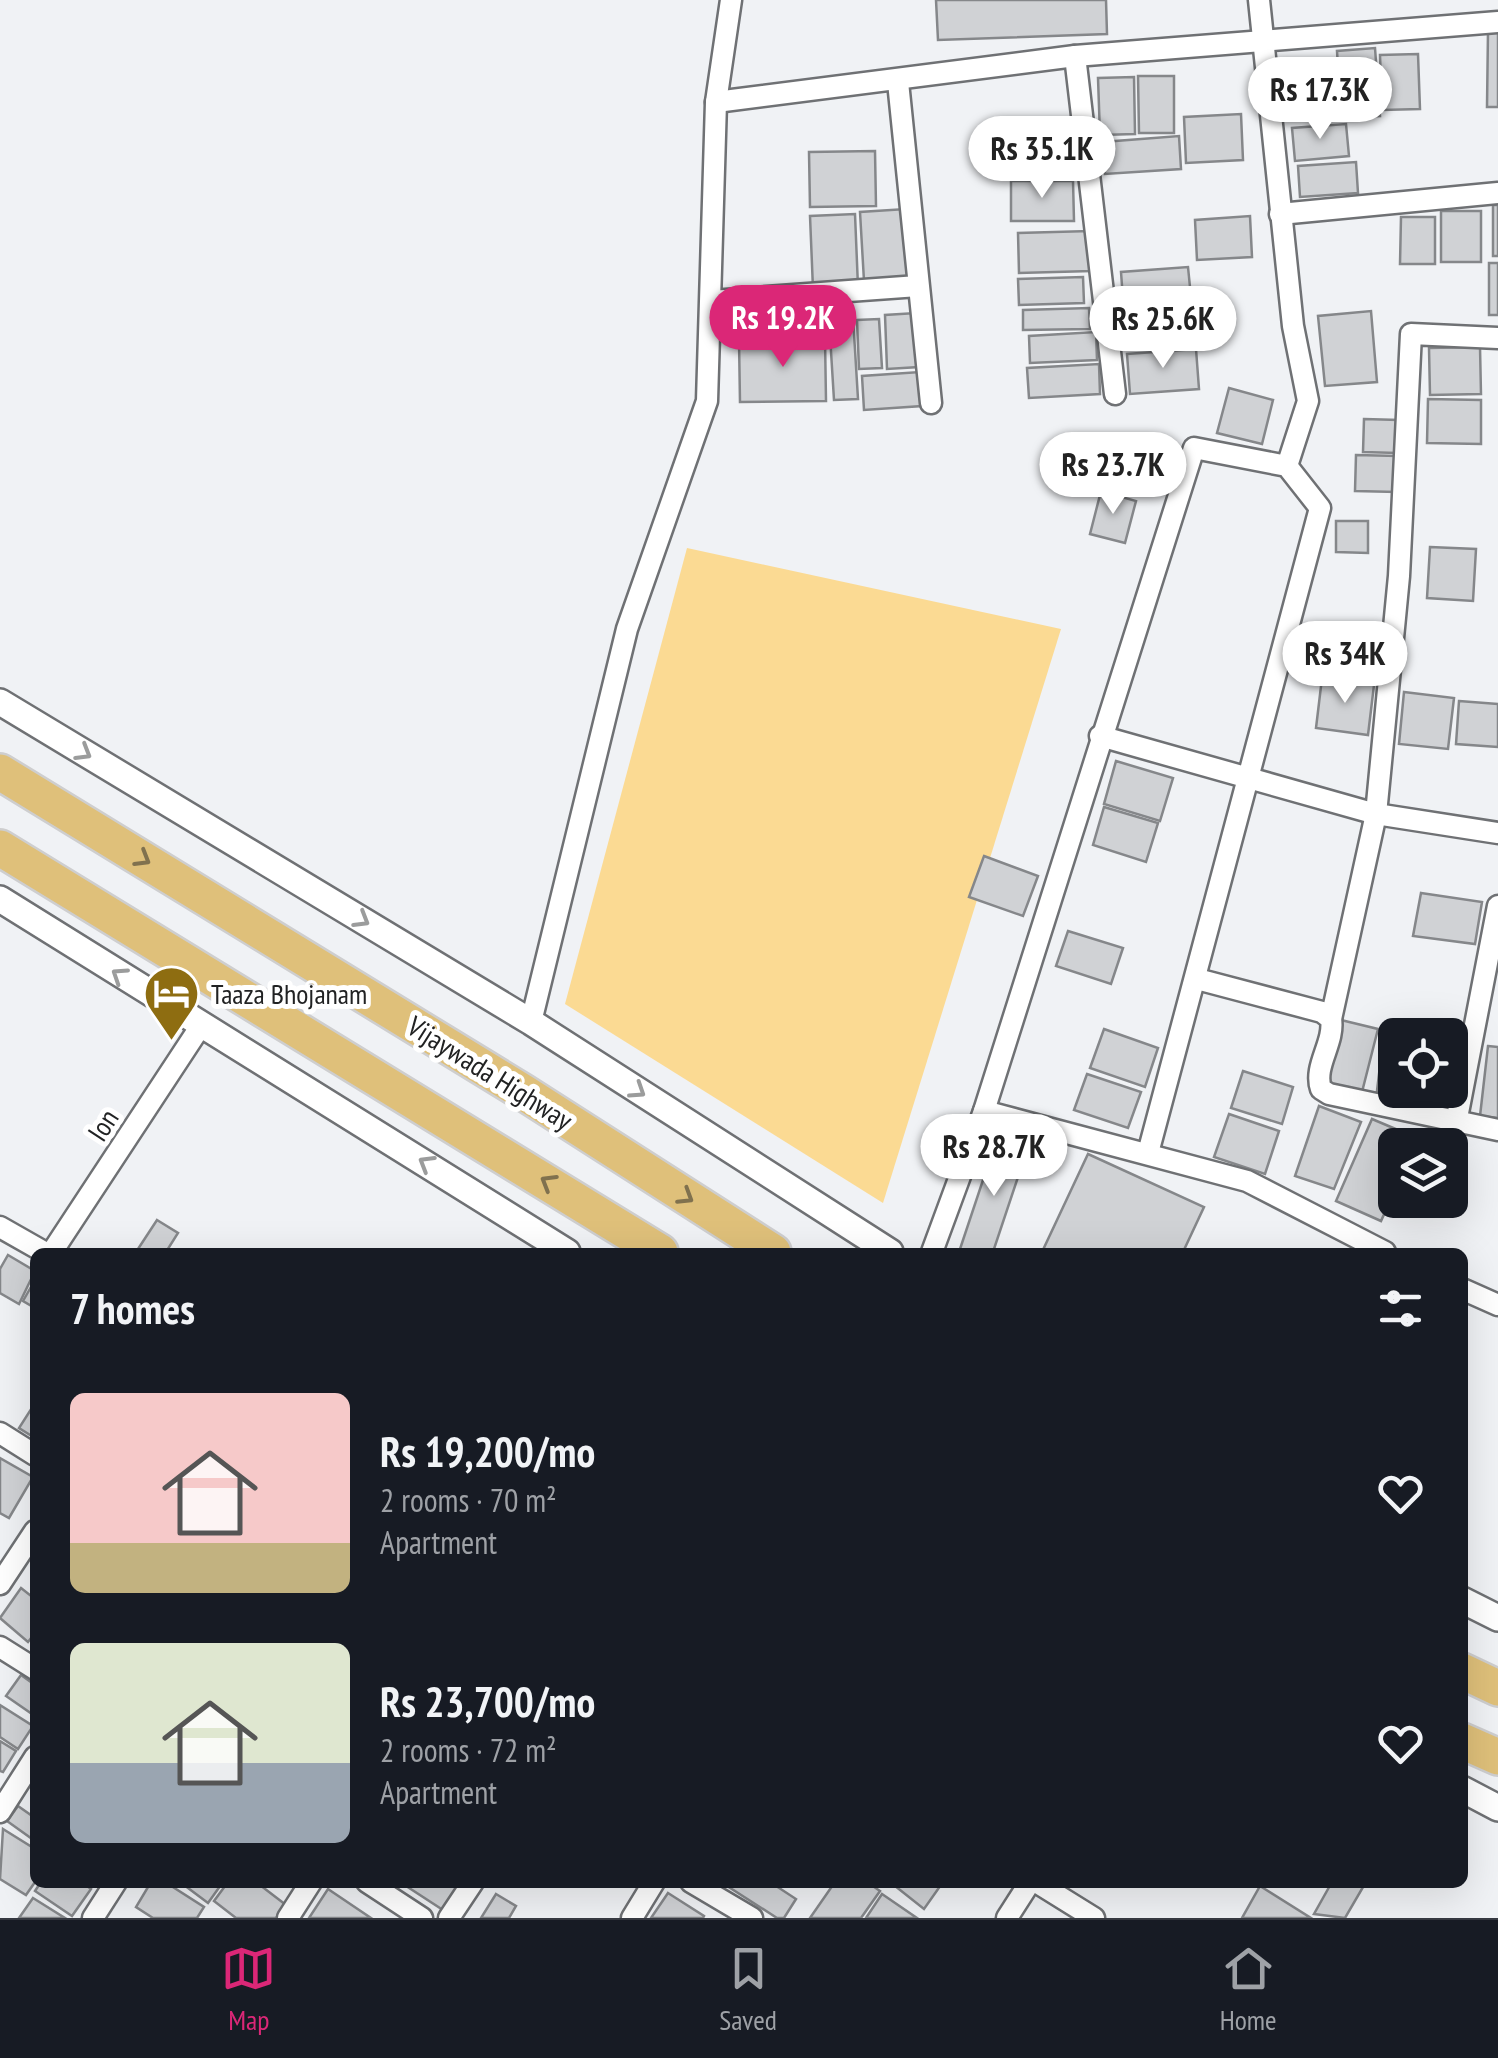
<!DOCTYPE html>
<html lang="en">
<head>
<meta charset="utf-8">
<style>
  body { margin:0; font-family:"PT Sans Narrow",sans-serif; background:#242831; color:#f1f3f6; height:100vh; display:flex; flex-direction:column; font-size:38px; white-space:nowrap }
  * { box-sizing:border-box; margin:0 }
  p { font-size:32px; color:#9ea1a6 }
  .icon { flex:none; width:55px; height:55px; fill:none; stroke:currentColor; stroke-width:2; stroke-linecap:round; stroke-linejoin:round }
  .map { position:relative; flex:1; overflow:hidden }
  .drawer { position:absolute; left:30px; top:1248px; width:1438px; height:640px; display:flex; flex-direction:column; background:#171b24; border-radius:15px; box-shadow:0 10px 40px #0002 }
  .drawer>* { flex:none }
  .tools { position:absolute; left:1378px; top:1018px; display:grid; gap:20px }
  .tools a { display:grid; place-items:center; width:90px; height:90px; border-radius:15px; background:#171b24; box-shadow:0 10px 40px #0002; font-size:50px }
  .price { position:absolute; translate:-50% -85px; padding:0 22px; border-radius:35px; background:#fff; color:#222; font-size:32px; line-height:65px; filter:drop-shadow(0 2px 5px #0008) }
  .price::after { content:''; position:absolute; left:50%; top:60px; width:30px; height:22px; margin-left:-15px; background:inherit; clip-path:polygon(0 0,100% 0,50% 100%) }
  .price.on { background:#db2777; color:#fff }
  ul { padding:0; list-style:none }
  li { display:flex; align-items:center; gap:30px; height:250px; padding:0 40px }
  li span { display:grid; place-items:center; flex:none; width:280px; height:200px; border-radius:15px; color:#555 }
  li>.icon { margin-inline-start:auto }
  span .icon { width:120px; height:120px; fill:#fffc; stroke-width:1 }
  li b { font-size:42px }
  h2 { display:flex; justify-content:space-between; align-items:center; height:120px; padding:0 40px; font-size:42px }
  .tab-bar { display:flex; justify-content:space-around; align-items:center; height:140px; border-top:2px solid #363941; background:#171b24; font-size:28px; color:#9ea1a6 }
  .tab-bar a { display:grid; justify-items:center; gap:5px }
  .tab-bar .on { color:#db2777 }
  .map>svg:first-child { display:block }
</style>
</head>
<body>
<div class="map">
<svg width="1498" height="1918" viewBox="0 0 1498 1918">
  <rect width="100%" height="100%" fill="#f0f2f5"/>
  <polygon fill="#fbda93" points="687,548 1061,629 883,1203 565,1004"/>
  <g fill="#d0d2d5" stroke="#85878a" stroke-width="2.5">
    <polygon points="936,0 1106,0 1107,34 938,40"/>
    <polygon points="1488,31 1498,31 1498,107 1487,107"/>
    <polygon points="1375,48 1380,116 1341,118 1337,51"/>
    <polygon points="1418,54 1420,109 1382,110 1380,55"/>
    <polygon points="1138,76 1174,76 1174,133 1139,133"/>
    <polygon points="1134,77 1135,134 1100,135 1098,78"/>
    <polygon points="1241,114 1243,160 1186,163 1184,117"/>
    <polygon points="1346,124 1349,156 1295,161 1292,128"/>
    <polygon points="1179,136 1181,169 1105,174 1103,142"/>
    <polygon points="875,151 876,206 810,207 809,152"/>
    <polygon points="1356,162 1358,193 1300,197 1298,166"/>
    <polygon points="1011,181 1073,181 1074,221 1011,221"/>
    <rect x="1493" y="205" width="5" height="51"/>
    <polygon points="906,209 910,278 864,281 860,212"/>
    <rect x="1441" y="211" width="40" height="51"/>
    <polygon points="855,214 858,287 813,289 810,216"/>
    <polygon points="1250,216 1252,257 1197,260 1195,220"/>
    <polygon points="1401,217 1435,217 1435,264 1400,264"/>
    <polygon points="1090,231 1091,271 1019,273 1018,233"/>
    <rect x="1489" y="263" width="9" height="52"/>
    <polygon points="1188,267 1192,307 1124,313 1121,272"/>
    <polygon points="1083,277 1084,303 1019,305 1018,279"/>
    <polygon points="1089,308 1090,329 1023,330 1023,310"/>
    <polygon points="1371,311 1377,382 1325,386 1318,316"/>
    <polygon points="916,313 919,367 887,369 885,315"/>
    <polygon points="853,317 858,399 834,400 829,319"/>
    <polygon points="879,319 882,368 859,369 857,320"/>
    <polygon points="1096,332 1097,360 1030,363 1029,336"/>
    <polygon points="825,338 826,401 740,402 739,340"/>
    <polygon points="1480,347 1481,394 1430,395 1429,348"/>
    <polygon points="1196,349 1199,389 1130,394 1127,354"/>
    <polygon points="1099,364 1100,394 1029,398 1027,368"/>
    <polygon points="920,372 922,406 864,410 862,376"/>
    <polygon points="1229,388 1273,400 1262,444 1217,433"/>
    <polygon points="1428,399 1481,400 1481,444 1427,443"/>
    <polygon points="1364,419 1399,420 1397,453 1363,452"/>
    <polygon points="1356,455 1398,456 1397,492 1355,491"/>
    <polygon points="1101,491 1136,501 1125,543 1090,534"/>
    <polygon points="1336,521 1368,521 1368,553 1336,552"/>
    <polygon points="1430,547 1476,549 1473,601 1427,598"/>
    <polygon points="1331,634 1381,639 1376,682 1326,676"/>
    <polygon points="1322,678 1374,685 1368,735 1316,728"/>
    <polygon points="1404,692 1454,698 1448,749 1399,744"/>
    <polygon points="1459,701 1498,704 1498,747 1456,744"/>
    <polygon points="1116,761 1173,778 1160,821 1104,804"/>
    <polygon points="1104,807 1158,823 1146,862 1093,845"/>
    <polygon points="984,856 1038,876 1023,916 969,897"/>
    <polygon points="1421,893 1482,902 1475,944 1413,936"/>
    <polygon points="1068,931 1123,948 1111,984 1056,966"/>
    <polygon points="1341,1020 1378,1029 1362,1092 1325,1083"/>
    <polygon points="1104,1029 1158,1048 1145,1087 1090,1068"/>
    <polygon points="1384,1032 1410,1035 1395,1035 1395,1090 1410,1090 1409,1095 1377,1091"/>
    <polygon points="1488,1046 1498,1047 1498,1118 1480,1116"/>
    <polygon points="1243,1071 1293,1087 1282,1124 1231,1108"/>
    <polygon points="1087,1074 1141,1092 1128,1128 1074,1110"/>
    <polygon points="1414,1090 1450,1090 1448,1109 1413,1106"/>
    <polygon points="1319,1106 1361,1122 1334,1189 1295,1176"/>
    <polygon points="1229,1114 1279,1131 1265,1174 1214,1157"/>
    <polygon points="1372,1119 1417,1138 1414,1145 1395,1145 1395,1190 1381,1221 1336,1201"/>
    <polygon points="996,1141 1027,1150 993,1252 959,1252"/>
    <polygon points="1088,1154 1204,1207 1183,1252 1042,1252"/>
    <polygon points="157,1220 178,1233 166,1252 136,1252"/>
    <polygon points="8,1255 35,1271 19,1304 0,1293 0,1269"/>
    <polygon points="35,1280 35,1308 23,1301"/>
    <polygon points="35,1403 35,1438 19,1428"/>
    <polygon points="0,1458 33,1477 9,1518 0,1513"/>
    <polygon points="21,1588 35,1599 35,1633 28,1642 0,1618"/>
    <polygon points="21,1675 35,1685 35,1716 6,1696"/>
    <polygon points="0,1705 33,1726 18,1749 0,1737"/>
    <polygon points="0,1741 16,1751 3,1772 0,1771"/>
    <polygon points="18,1806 35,1818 35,1841 7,1821"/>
    <polygon points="3,1829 35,1849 35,1882 26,1895 0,1879"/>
    <polygon points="41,1882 82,1882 91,1889 72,1916 35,1891"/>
    <polygon points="151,1882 165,1882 204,1907 197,1918 153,1918 136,1907"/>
    <polygon points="180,1882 223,1882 208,1903"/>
    <polygon points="228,1882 256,1882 286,1905 276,1918 236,1918 214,1901"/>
    <polygon points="400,1882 461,1882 443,1910"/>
    <polygon points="721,1882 770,1882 796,1899 784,1918 777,1918"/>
    <polygon points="835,1882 867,1882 880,1891 861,1918 810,1918"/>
    <polygon points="890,1882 943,1882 924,1909"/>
    <polygon points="1332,1882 1366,1882 1345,1918 1314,1914"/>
    <polygon points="1260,1886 1311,1918 1242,1918"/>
    <polygon points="328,1889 371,1918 309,1918"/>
    <polygon points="668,1893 704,1916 703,1918 651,1918"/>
    <polygon points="496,1894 516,1906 509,1918 481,1918"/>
    <polygon points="882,1894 917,1918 866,1918"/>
    <polygon points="33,1898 65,1918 19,1918"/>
  </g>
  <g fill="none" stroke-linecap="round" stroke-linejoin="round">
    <defs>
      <g id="minor">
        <polyline points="1259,0 1293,326 1308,401 1287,466"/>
        <polyline points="1075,56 1115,394"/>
        <polyline points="898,82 931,403"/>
        <polyline points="716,102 1075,56 1498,22"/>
        <polyline points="1280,214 1498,193"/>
        <polyline points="711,301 918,286"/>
        <polyline points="1100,736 1376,814 1498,833"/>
        <path d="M1197,979l125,33 9,7c4,24 -18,47 -10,70l8,5 169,36"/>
        <polyline points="1331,1019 1376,814 1399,576 1411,334 1498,338"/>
        <polyline points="531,1022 627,629 707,401 716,102 731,0"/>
        <polyline points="984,1111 1247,1181 1385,1252"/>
        <polyline points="1456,1123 1498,906"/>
        <polyline points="0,1227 44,1252"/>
        <polyline points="52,1252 200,1027"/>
        <polyline points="932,1252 984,1111 1194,448 1287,466 1320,508 1148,1153"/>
        <polyline points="1462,1289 1498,1305"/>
        <polyline points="0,1433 35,1455"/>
        <polyline points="0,1584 35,1531"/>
        <polyline points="0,1647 35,1669"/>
        <polyline points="0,1812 35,1757"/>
        <polyline points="367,1882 422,1918"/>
        <polyline points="691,1882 752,1918"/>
        <polyline points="1036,1882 1094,1918"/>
        <polyline points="93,1918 116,1882"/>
        <polyline points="288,1918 311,1882"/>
        <polyline points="449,1918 473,1882"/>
        <polyline points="632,1918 654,1882"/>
        <polyline points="1007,1918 1030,1882"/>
      </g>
      <g id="tertiary">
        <polyline points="0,702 531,1022 890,1252"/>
        <polyline points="0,899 567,1252"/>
        <polyline points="1462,1600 1498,1618"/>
        <polyline points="1462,1789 1498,1808"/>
      </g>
      <g id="trunk">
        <polyline points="0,772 523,1092 773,1252"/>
        <polyline points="0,848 660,1252"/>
        <polyline points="1462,1671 1498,1688"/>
        <polyline points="1462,1741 1498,1757"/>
      </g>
    </defs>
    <use href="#minor" stroke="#6f7174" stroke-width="25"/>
    <use href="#tertiary" stroke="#6f7174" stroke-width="30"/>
    <use href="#trunk" stroke="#cececf" stroke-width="40"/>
    <use href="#minor" stroke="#fff" stroke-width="20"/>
    <use href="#tertiary" stroke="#fff" stroke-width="25"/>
    <use href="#trunk" stroke="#dfc07a" stroke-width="35"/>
  </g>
  <defs><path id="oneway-chevron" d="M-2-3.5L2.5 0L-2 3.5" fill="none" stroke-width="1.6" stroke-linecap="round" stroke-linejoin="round" transform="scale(2.5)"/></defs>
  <g stroke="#9b9c9c">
    <use href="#oneway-chevron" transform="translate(84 753) rotate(31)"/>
    <use href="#oneway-chevron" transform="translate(362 920) rotate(31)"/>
    <use href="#oneway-chevron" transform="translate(119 975) rotate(-147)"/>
    <use href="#oneway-chevron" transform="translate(638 1091) rotate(33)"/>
    <use href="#oneway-chevron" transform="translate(426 1163) rotate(-149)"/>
  </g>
  <g stroke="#80714e">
    <use href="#oneway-chevron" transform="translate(143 859) rotate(31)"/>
    <use href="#oneway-chevron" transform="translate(548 1182) rotate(-149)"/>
    <use href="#oneway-chevron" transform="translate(686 1197) rotate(32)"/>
  </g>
  <defs>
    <symbol id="hotel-pin" viewBox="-11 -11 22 30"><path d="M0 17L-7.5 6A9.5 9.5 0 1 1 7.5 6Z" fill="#8e6d11" stroke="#fff"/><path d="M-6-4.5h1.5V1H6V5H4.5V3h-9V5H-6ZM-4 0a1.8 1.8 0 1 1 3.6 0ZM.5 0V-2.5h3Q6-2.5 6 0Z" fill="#fff"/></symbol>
  </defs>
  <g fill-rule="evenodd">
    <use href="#hotel-pin" x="140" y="962" width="63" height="86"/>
  </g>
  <g text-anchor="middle" stroke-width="10" stroke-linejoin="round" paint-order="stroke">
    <g font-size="28" fill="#212223" stroke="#fff" text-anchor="start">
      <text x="211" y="1004">Taaza Bhojanam</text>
    </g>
    <g font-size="28" fill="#212223" stroke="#fff">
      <text transform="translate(490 1073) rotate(32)" y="10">Vijaywada Highway</text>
      <text transform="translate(103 1125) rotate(-57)" y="10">Ion</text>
    </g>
  </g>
</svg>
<div class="tools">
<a><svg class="icon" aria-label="locate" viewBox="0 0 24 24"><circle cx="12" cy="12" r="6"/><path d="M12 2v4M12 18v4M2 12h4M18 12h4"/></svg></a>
<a><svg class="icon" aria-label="layers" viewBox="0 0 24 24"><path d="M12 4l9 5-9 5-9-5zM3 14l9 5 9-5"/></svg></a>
</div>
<b class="price" style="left:1320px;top:142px">Rs 17.3K</b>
<b class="price" style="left:1042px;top:201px">Rs 35.1K</b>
<b class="price on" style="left:783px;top:370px">Rs 19.2K</b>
<b class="price" style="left:1163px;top:371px">Rs 25.6K</b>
<b class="price" style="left:1113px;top:517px">Rs 23.7K</b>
<b class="price" style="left:1345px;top:706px">Rs 34K</b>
<b class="price" style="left:994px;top:1199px">Rs 28.7K</b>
<section class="drawer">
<h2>7 homes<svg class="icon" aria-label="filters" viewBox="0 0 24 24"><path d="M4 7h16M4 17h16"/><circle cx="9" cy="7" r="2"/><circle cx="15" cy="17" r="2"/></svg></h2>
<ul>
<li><span style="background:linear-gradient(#f6c9c9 75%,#c2b280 0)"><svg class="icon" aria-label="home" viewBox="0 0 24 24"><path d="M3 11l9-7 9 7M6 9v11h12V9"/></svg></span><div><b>Rs 19,200/mo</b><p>2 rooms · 70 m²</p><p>Apartment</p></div><svg class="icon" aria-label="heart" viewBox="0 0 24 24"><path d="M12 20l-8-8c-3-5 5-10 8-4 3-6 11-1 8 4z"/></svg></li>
<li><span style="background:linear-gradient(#dfe7d0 60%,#9aa5b1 0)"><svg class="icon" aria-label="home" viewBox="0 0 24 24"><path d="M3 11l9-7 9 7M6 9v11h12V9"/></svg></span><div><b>Rs 23,700/mo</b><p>2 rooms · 72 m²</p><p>Apartment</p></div><svg class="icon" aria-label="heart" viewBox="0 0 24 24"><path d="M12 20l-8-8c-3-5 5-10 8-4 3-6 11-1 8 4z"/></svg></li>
</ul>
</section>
</div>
<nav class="tab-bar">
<a class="on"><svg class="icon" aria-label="map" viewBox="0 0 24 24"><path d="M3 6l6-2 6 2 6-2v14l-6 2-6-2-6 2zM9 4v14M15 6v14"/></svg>Map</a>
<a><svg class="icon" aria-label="saved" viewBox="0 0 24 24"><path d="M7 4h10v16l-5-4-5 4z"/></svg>Saved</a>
<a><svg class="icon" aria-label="home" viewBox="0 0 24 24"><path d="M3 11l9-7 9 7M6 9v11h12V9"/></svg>Home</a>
</nav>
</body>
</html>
